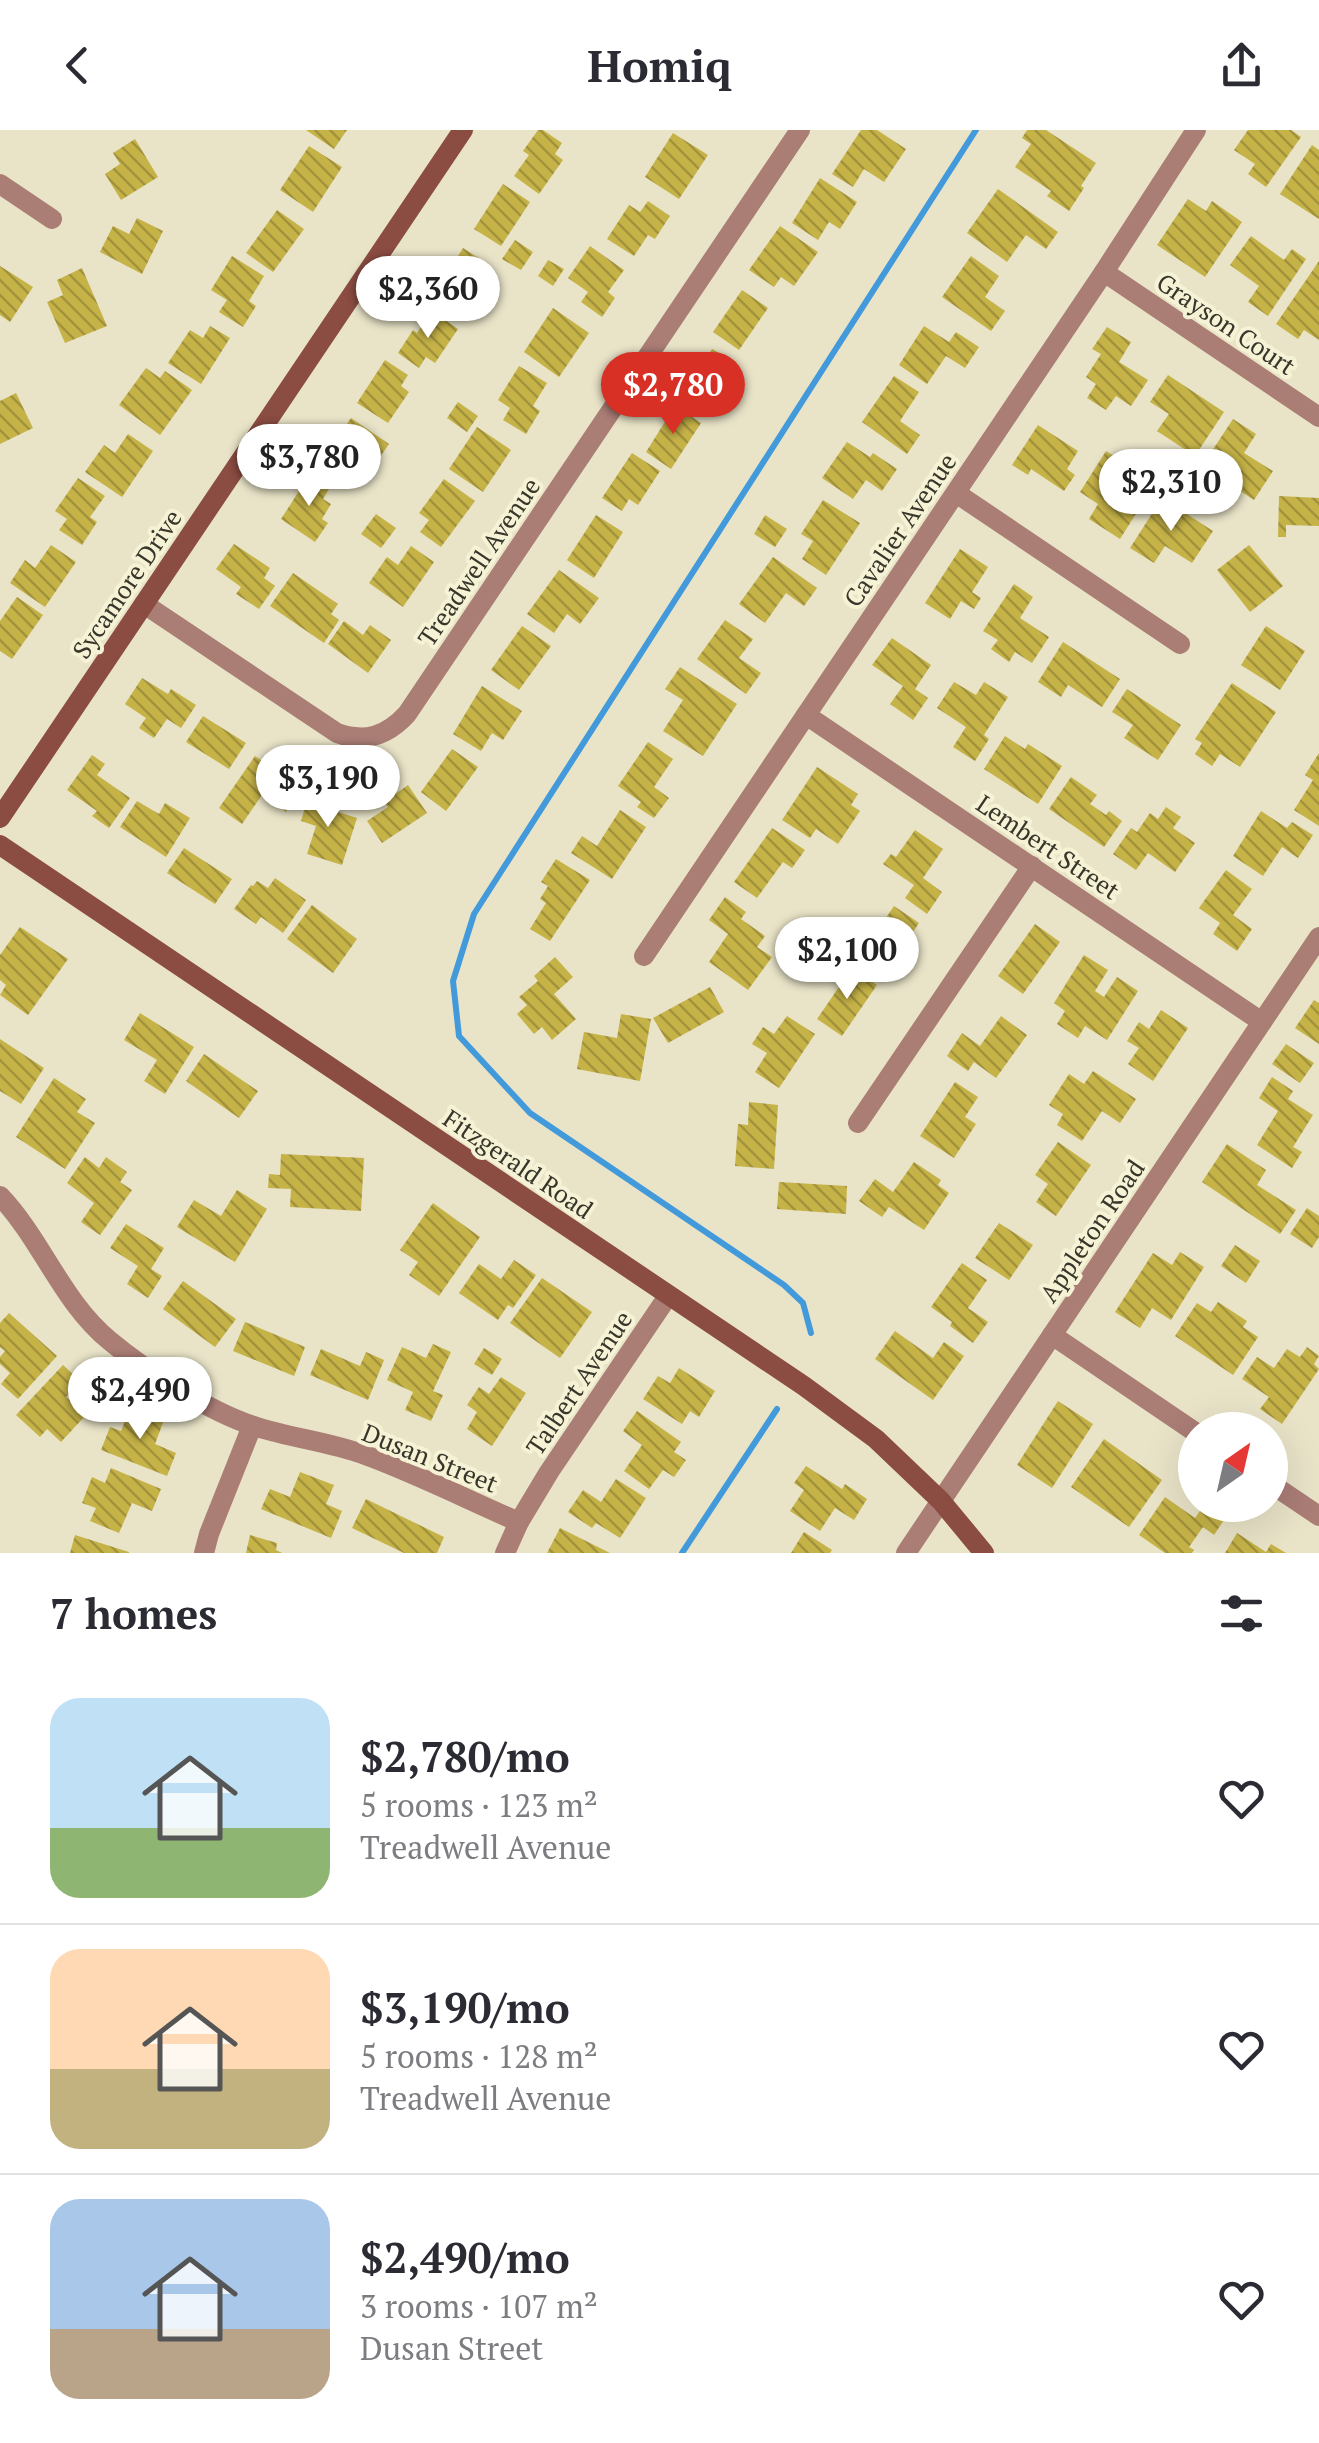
<!DOCTYPE html>
<html lang="en">
<head>
<meta charset="utf-8">
<style>
  body { margin:0; font-family:"PT Serif",serif; background:#f2f2f3; color:#2b2b33; height:100vh; display:flex; flex-direction:column; font-size:38px; white-space:nowrap }
  * { box-sizing:border-box; margin:0 }
  p { font-size:32px; color:#7c7c81 }
  .icon { flex:none; width:55px; height:55px; fill:none; stroke:currentColor; stroke-width:2; stroke-linecap:round; stroke-linejoin:round }
  .map { position:relative; height:1423px; overflow:hidden }
  .panel { display:flex; flex-direction:column; background:#fff; flex:1 }
  .panel>* { flex:none }
  .needle { width:65px; rotate:34deg }
  .fabs { position:absolute; left:1178px; top:1282px; display:grid; gap:20px }
  .fabs a { display:grid; place-items:center; width:110px; height:110px; border-radius:50%; background:#fff; box-shadow:0 10px 40px #0002; font-size:50px }
  .price { position:absolute; translate:-50% -85px; padding:0 22px; border-radius:35px; background:#fff; color:#222; font-size:32px; line-height:65px; filter:drop-shadow(0 2px 5px #0008) }
  .price::after { content:''; position:absolute; left:50%; top:60px; width:30px; height:22px; margin-left:-15px; background:inherit; clip-path:polygon(0 0,100% 0,50% 100%) }
  .price.on { background:#d93025; color:#fff }
  ul { padding:0; list-style:none }
  li { display:flex; align-items:center; gap:30px; height:250px; padding:0 50px }
  li+li { border-top:2px solid #e1e1e2 }
  li span { display:grid; place-items:center; flex:none; width:280px; height:200px; border-radius:30px; color:#555 }
  li>.icon { margin-inline-start:auto }
  span .icon { width:120px; height:120px; fill:#fffc; stroke-width:1 }
  li b { font-size:42px }
  h2 { display:flex; justify-content:space-between; align-items:center; height:120px; padding:0 50px; font-size:42px }
  header { display:flex; justify-content:space-between; align-items:center; height:130px; padding:0 50px; background:#fff; font-size:45px; font-weight:700 }
  .map>svg:first-child { display:block }
</style>
</head>
<body>
<header><svg class="icon" aria-label="back" viewBox="0 0 24 24"><path d="M15 5l-7 7 7 7"/></svg>Homiq<svg class="icon" aria-label="share" viewBox="0 0 24 24"><path d="M12 15V3M7 8l5-5 5 5M5 13v7h14v-7"/></svg></header>
<div class="map">
<svg width="1319" height="1423" viewBox="0 0 1319 1423">
  <defs>
    <pattern id="building-back-hatch" width="6" height="6" patternUnits="userSpaceOnUse" patternTransform="scale(2.5)"><rect width="6" height="6" fill="#c6b348"/><path d="M-1 5l2 2M0 0l6 6M5-1l2 2" fill="none" stroke="#a2923c"/></pattern>
  </defs>
  <rect width="100%" height="100%" fill="#e9e4c8"/>
  <g fill="none" stroke-linecap="round" stroke-linejoin="round">
    <g stroke="#429adb" stroke-width="6">
      <polyline points="811,1203 803,1173 784,1155 530,983 459,906 453,851 474,784 976,0"/>
      <polyline points="682,1423 777,1279"/>
    </g>
  </g>
  <g fill="url(#building-back-hatch)">
    <polygon points="306,0 347,0 334,19"/>
    <polygon points="538,0 543,0 562,13 555,24 563,30 539,64 514,46 529,25 523,21"/>
    <polygon points="861,0 877,0 906,19 884,52 864,39 853,57 832,44"/>
    <polygon points="1027,0 1046,0 1096,33 1081,56 1084,58 1069,81 1047,66 1051,61 1015,37 1031,14 1022,8"/>
    <polygon points="1248,0 1291,0 1301,7 1266,57 1248,44 1255,34 1234,20"/>
    <polygon points="673,3 708,25 679,69 645,47"/>
    <polygon points="135,9 158,47 121,70 105,44 120,34 113,23"/>
    <polygon points="1312,15 1319,20 1319,89 1280,64"/>
    <polygon points="309,16 342,37 313,82 280,60"/>
    <polygon points="820,48 857,72 840,99 829,92 818,110 792,93"/>
    <polygon points="503,54 530,72 501,116 474,99"/>
    <polygon points="998,59 1058,102 1046,119 1026,105 1007,132 967,103"/>
    <polygon points="1188,69 1206,81 1212,71 1242,92 1205,147 1157,115"/>
    <polygon points="648,71 670,86 655,109 648,105 634,126 607,109 629,75 640,82"/>
    <polygon points="277,80 304,99 273,142 246,123"/>
    <polygon points="137,88 163,101 142,144 100,122 113,96 129,104"/>
    <polygon points="780,96 818,122 794,156 781,147 774,157 749,140"/>
    <polygon points="1251,106 1284,130 1292,119 1306,129 1268,186 1248,172 1259,156 1230,135"/>
    <polygon points="515,110 533,122 521,140 502,129"/>
    <polygon points="590,116 624,140 608,162 615,168 602,187 581,172 588,162 568,148"/>
    <polygon points="463,118 488,134 482,145 495,153 479,178 468,171 462,180 435,163"/>
    <polygon points="232,126 264,146 249,171 256,176 243,197 219,182 227,170 211,160"/>
    <polygon points="971,126 999,146 985,167 1005,181 991,201 942,167"/>
    <polygon points="548,130 564,139 553,156 538,146"/>
    <polygon points="1319,131 1319,210 1304,200 1298,209 1276,194"/>
    <polygon points="0,136 33,157 10,192 0,185"/>
    <polygon points="82,138 107,196 65,213 47,172 63,165 57,150"/>
    <polygon points="742,160 768,178 739,220 713,202"/>
    <polygon points="553,178 589,203 559,247 524,222"/>
    <polygon points="432,181 458,199 435,233 426,227 419,238 398,223 413,200 417,203"/>
    <polygon points="210,196 230,208 201,254 168,233 190,200 203,208"/>
    <polygon points="924,196 949,212 956,202 979,217 965,238 946,226 927,254 899,235"/>
    <polygon points="1107,197 1131,212 1119,232 1148,250 1131,276 1116,266 1106,280 1087,268 1096,254 1086,247 1101,224 1092,219"/>
    <polygon points="712,219 740,237 711,282 683,265"/>
    <polygon points="385,230 408,245 401,256 409,262 388,293 357,273"/>
    <polygon points="519,236 547,253 533,276 540,281 526,304 503,290 510,278 498,270"/>
    <polygon points="146,238 160,248 165,241 192,260 160,305 119,275"/>
    <polygon points="1168,245 1224,282 1195,326 1157,301 1169,284 1150,272"/>
    <polygon points="894,246 919,262 900,291 920,305 907,324 862,292"/>
    <polygon points="16,263 33,298 0,314 0,271"/>
    <polygon points="458,272 478,286 467,302 447,288"/>
    <polygon points="675,276 701,293 671,339 646,322"/>
    <polygon points="351,288 389,314 371,340 358,330 346,348 321,330"/>
    <polygon points="1233,289 1256,304 1244,323 1273,341 1254,370 1202,336"/>
    <polygon points="1038,295 1078,321 1067,339 1075,345 1064,361 1031,339 1028,345 1012,335"/>
    <polygon points="477,297 511,320 483,362 449,339"/>
    <polygon points="128,304 153,321 122,367 85,342 104,315 115,323"/>
    <polygon points="847,312 870,327 873,323 897,339 882,361 866,350 853,369 822,348"/>
    <polygon points="1106,321 1156,352 1120,409 1089,389 1098,374 1080,362"/>
    <polygon points="632,323 660,341 638,375 629,369 622,381 602,368"/>
    <polygon points="310,344 330,357 323,369 331,374 322,389 328,393 315,412 281,389"/>
    <polygon points="78,348 105,366 90,387 97,392 82,415 59,400 67,389 55,381"/>
    <polygon points="444,349 475,371 441,417 420,402 429,390 419,383"/>
    <polygon points="1279,366 1319,368 1319,396 1286,395 1286,407 1278,407"/>
    <polygon points="1162,368 1213,401 1192,433 1165,416 1154,433 1130,418"/>
    <polygon points="823,370 860,393 826,445 802,429 813,411 801,404"/>
    <polygon points="376,384 396,398 381,418 361,404"/>
    <polygon points="596,385 623,402 594,448 567,430"/>
    <polygon points="765,385 787,399 775,417 754,404"/>
    <polygon points="234,414 270,438 264,448 275,456 259,479 236,464 241,457 216,439"/>
    <polygon points="51,415 76,432 45,477 10,453 25,430 35,438"/>
    <polygon points="1249,415 1283,456 1250,482 1217,440"/>
    <polygon points="411,416 434,432 403,477 369,453 387,427 398,435"/>
    <polygon points="960,419 988,437 972,462 981,468 974,479 961,471 950,489 925,473"/>
    <polygon points="773,427 817,458 804,476 786,463 765,493 739,474"/>
    <polygon points="559,440 599,468 580,494 567,484 554,503 527,484"/>
    <polygon points="293,443 338,474 331,484 339,490 324,513 270,476"/>
    <polygon points="1014,454 1033,467 1020,488 1049,507 1032,533 1015,522 1009,532 991,519 998,510 983,501"/>
    <polygon points="17,467 43,485 12,529 0,521 0,491"/>
    <polygon points="725,490 753,509 739,528 761,543 746,564 697,529"/>
    <polygon points="344,491 363,505 370,495 391,510 368,543 328,514"/>
    <polygon points="522,496 551,516 519,560 491,540"/>
    <polygon points="1266,496 1305,521 1280,560 1241,535"/>
    <polygon points="892,508 931,535 915,559 928,568 913,590 890,574 903,556 872,535"/>
    <polygon points="1063,512 1120,549 1102,577 1068,555 1061,567 1038,552"/>
    <polygon points="680,537 737,574 703,626 663,601 683,570 665,559"/>
    <polygon points="142,548 168,564 171,559 196,575 181,598 167,589 154,608 139,598 146,588 125,574"/>
    <polygon points="954,552 976,565 984,552 1008,567 984,605 989,609 975,631 953,617 966,597 937,578"/>
    <polygon points="1232,553 1276,582 1240,637 1220,624 1212,636 1195,624 1202,613 1195,609"/>
    <polygon points="482,556 522,581 503,610 492,603 481,621 453,604"/>
    <polygon points="1127,559 1181,595 1158,630 1124,608 1133,595 1112,582"/>
    <polygon points="203,586 246,613 229,639 186,612"/>
    <polygon points="1005,606 1025,619 1028,614 1062,636 1038,674 984,639"/>
    <polygon points="648,612 673,629 654,657 669,668 654,688 637,677 641,672 618,656"/>
    <polygon points="452,619 478,637 446,681 421,662"/>
    <polygon points="1319,623 1319,696 1294,680 1313,650 1305,645"/>
    <polygon points="92,625 105,634 97,645 130,668 109,698 92,686 97,681 67,660"/>
    <polygon points="255,626 302,658 286,682 262,665 242,694 219,678"/>
    <polygon points="817,637 858,664 851,675 860,681 838,714 816,699 810,708 782,690"/>
    <polygon points="1071,647 1097,665 1090,674 1106,685 1109,681 1122,691 1104,717 1049,679"/>
    <polygon points="408,655 427,683 382,713 367,691 388,677 384,672"/>
    <polygon points="309,664 335,672 332,680 357,688 342,735 307,724 316,696 301,691"/>
    <polygon points="137,671 159,684 165,673 190,688 166,727 120,697"/>
    <polygon points="1166,677 1181,687 1173,698 1195,713 1175,742 1148,723 1136,740 1113,724 1131,698 1137,702 1150,683 1158,689"/>
    <polygon points="620,680 646,697 612,749 571,723 582,706 597,716"/>
    <polygon points="1261,681 1287,698 1292,692 1313,705 1298,728 1282,717 1263,746 1233,726"/>
    <polygon points="772,698 805,720 792,738 783,732 757,768 734,752"/>
    <polygon points="915,700 943,719 923,748 942,762 927,784 905,768 914,755 883,734 891,724 896,727"/>
    <polygon points="184,718 232,749 215,774 167,743"/>
    <polygon points="556,729 590,750 550,811 530,799 546,773 540,769 548,756 541,752"/>
    <polygon points="1226,740 1252,759 1233,785 1252,799 1237,821 1213,804 1220,793 1199,778"/>
    <polygon points="275,748 306,770 283,803 261,787 256,794 234,779 251,755 253,756 257,751 268,758"/>
    <polygon points="725,767 746,782 741,789 765,806 757,817 772,827 748,860 709,832 728,804 709,790"/>
    <polygon points="312,775 357,809 333,843 287,809"/>
    <polygon points="894,776 919,793 883,846 858,829"/>
    <polygon points="1035,794 1060,812 1023,864 998,846"/>
    <polygon points="20,797 68,829 28,885 0,865 6,855 0,850 0,825"/>
    <polygon points="1084,825 1108,840 1095,861 1104,867 1117,847 1138,861 1107,910 1085,896 1078,908 1057,894 1065,881 1054,873"/>
    <polygon points="555,827 573,847 554,864 576,889 552,910 542,897 534,904 517,884 527,875 519,867 538,851 534,846"/>
    <polygon points="852,838 877,855 842,906 817,889"/>
    <polygon points="710,857 724,882 668,913 653,888"/>
    <polygon points="1314,870 1319,873 1319,914 1295,898"/>
    <polygon points="1161,880 1188,898 1153,951 1128,934 1139,918 1127,911 1139,892 1149,899"/>
    <polygon points="140,883 194,917 165,964 144,951 157,930 124,910"/>
    <polygon points="621,884 651,889 640,951 577,939 584,902 617,908"/>
    <polygon points="787,886 815,904 779,958 755,942 767,923 752,914 763,897 774,904"/>
    <polygon points="1001,886 1027,905 996,948 974,932 968,941 947,926 962,903 980,916"/>
    <polygon points="0,909 44,938 21,974 0,961"/>
    <polygon points="1286,914 1314,933 1300,953 1272,934"/>
    <polygon points="204,924 258,961 239,988 186,951"/>
    <polygon points="1093,941 1136,969 1120,993 1102,981 1082,1011 1057,995 1063,984 1049,975 1069,944 1084,954"/>
    <polygon points="1272,947 1293,961 1288,969 1313,985 1293,1017 1302,1022 1292,1038 1257,1015 1278,981 1259,968"/>
    <polygon points="54,948 86,969 77,982 95,993 65,1039 16,1007"/>
    <polygon points="955,952 978,967 965,987 976,994 954,1028 920,1006"/>
    <polygon points="749,972 778,975 774,1039 735,1036 738,994 748,995"/>
    <polygon points="1058,1012 1091,1035 1056,1086 1036,1072 1048,1054 1035,1045"/>
    <polygon points="1227,1014 1266,1040 1257,1055 1296,1080 1280,1104 1202,1052"/>
    <polygon points="281,1024 364,1028 361,1081 290,1077 291,1059 268,1058 269,1044 280,1045"/>
    <polygon points="85,1027 99,1038 106,1027 127,1042 120,1052 132,1060 100,1105 81,1092 94,1073 67,1053"/>
    <polygon points="914,1032 941,1050 938,1055 949,1063 924,1100 889,1077 882,1087 859,1071 875,1049 893,1062"/>
    <polygon points="779,1052 847,1056 846,1084 777,1079"/>
    <polygon points="237,1060 267,1079 235,1132 177,1097 194,1070 221,1086"/>
    <polygon points="433,1073 480,1107 439,1166 409,1145 418,1132 400,1120"/>
    <polygon points="1307,1078 1319,1086 1319,1107 1312,1118 1290,1104"/>
    <polygon points="999,1093 1033,1115 1009,1150 975,1128"/>
    <polygon points="126,1094 164,1118 151,1139 162,1146 148,1168 127,1154 138,1136 110,1118"/>
    <polygon points="1235,1115 1260,1131 1246,1153 1221,1136"/>
    <polygon points="1180,1122 1204,1137 1171,1190 1152,1178 1140,1198 1115,1182 1153,1123 1172,1135"/>
    <polygon points="514,1130 536,1145 513,1178 508,1175 498,1190 459,1163 479,1134 501,1149"/>
    <polygon points="962,1133 987,1150 968,1178 988,1192 973,1213 950,1196 952,1192 931,1177"/>
    <polygon points="542,1148 592,1182 560,1228 510,1193"/>
    <polygon points="183,1151 236,1189 215,1217 163,1179"/>
    <polygon points="1218,1172 1247,1191 1243,1197 1258,1207 1233,1245 1175,1206 1197,1173 1211,1182"/>
    <polygon points="9,1183 57,1226 18,1269 1,1254 10,1243 0,1234 0,1227 5,1221 0,1217 0,1193"/>
    <polygon points="245,1192 305,1217 294,1246 233,1221"/>
    <polygon points="895,1201 933,1228 944,1212 964,1226 933,1270 875,1229"/>
    <polygon points="433,1214 451,1222 433,1261 443,1265 431,1291 405,1280 413,1262 387,1250 402,1217 426,1228"/>
    <polygon points="1307,1217 1319,1226 1314,1234 1319,1239 1282,1294 1260,1279 1269,1267 1242,1249 1257,1227 1274,1238 1287,1219 1300,1227"/>
    <polygon points="484,1218 502,1229 492,1245 474,1234"/>
    <polygon points="321,1219 360,1236 366,1222 384,1230 368,1270 310,1245"/>
    <polygon points="63,1235 81,1252 66,1267 86,1285 61,1312 47,1299 40,1307 16,1285"/>
    <polygon points="679,1238 715,1261 699,1287 690,1281 682,1294 643,1269 658,1246 670,1253"/>
    <polygon points="501,1247 526,1263 492,1316 467,1299 477,1282 467,1275 479,1257 489,1264"/>
    <polygon points="1058,1271 1093,1294 1052,1358 1017,1335"/>
    <polygon points="131,1277 164,1290 155,1314 176,1323 167,1346 101,1320 110,1297 121,1301"/>
    <polygon points="637,1281 681,1312 674,1322 686,1330 674,1347 663,1340 649,1359 624,1341 642,1315 623,1301"/>
    <polygon points="1104,1309 1162,1350 1129,1397 1071,1357"/>
    <polygon points="806,1336 842,1359 845,1354 867,1369 854,1390 835,1378 820,1401 790,1381 804,1360 794,1353"/>
    <polygon points="111,1338 161,1359 152,1381 132,1373 119,1403 90,1391 96,1378 82,1373 92,1347 105,1353"/>
    <polygon points="300,1342 334,1355 326,1374 342,1381 331,1408 261,1379 270,1359 290,1367"/>
    <polygon points="616,1349 646,1368 620,1408 596,1393 592,1398 568,1382 583,1360 601,1372"/>
    <polygon points="1165,1367 1195,1388 1204,1375 1214,1375 1228,1384 1214,1405 1203,1397 1189,1417 1194,1420 1192,1423 1165,1423 1139,1405"/>
    <polygon points="366,1369 444,1407 437,1423 404,1423 352,1398"/>
    <polygon points="560,1398 610,1423 547,1423"/>
    <polygon points="804,1402 832,1420 830,1423 791,1423"/>
    <polygon points="1237,1403 1266,1422 1271,1414 1286,1423 1225,1423"/>
    <polygon points="75,1405 129,1422 129,1423 70,1423"/>
    <polygon points="250,1405 277,1413 276,1420 282,1423 246,1423"/>
  </g>
  <g fill="none" stroke-linecap="round" stroke-linejoin="round">
    <g stroke="#aa7d75" stroke-width="20">
      <polyline points="0,54 52,89"/>
      <polyline points="1104,142 1319,287"/>
      <polyline points="956,363 1180,514"/>
      <path d="M144,474l193,129c28,10 50,3 70,-19l393,-584"/>
      <polyline points="806,585 1262,892"/>
      <polyline points="644,826 1104,142 1196,0"/>
      <polyline points="858,993 1032,736"/>
      <path d="M0,1066c42,44 62,106 110,145 36,30 100,71 144,85 36,12 76,16 111,29 52,19 103,45 154,67"/>
      <polyline points="1052,1205 1195,1302"/>
      <polyline points="1270,1353 1319,1386"/>
      <polyline points="204,1423 209,1404 252,1296"/>
      <polyline points="505,1423 519,1392 549,1342 668,1166"/>
      <polyline points="906,1423 1319,807"/>
    </g>
    <g stroke="#8b4c42" stroke-width="20">
      <polyline points="0,688 463,0"/>
      <polyline points="0,715 804,1256 876,1309 941,1371 984,1423"/>
    </g>
  </g>
  <g text-anchor="middle" stroke-width="8" stroke-linejoin="round" paint-order="stroke">
    <g font-size="25" fill="#38362b" stroke="#f6f2d5">
      <text transform="translate(1226 194) rotate(34)" y="9">Grayson Court</text>
      <text transform="translate(900 400) rotate(-56)" y="9">Cavalier Avenue</text>
      <text transform="translate(479 432) rotate(-56)" y="9">Treadwell Avenue</text>
      <text transform="translate(127 454) rotate(-56)" y="9">Sycamore Drive</text>
      <text transform="translate(1048 717) rotate(34)" y="9">Lembert Street</text>
      <text transform="translate(518 1034) rotate(34)" y="9">Fitzgerald Road</text>
      <text transform="translate(1092 1101) rotate(-56)" y="9">Appleton Road</text>
      <text transform="translate(579 1253) rotate(-56)" y="9">Talbert Avenue</text>
      <text transform="translate(430 1328) rotate(22)" y="9">Dusan Street</text>
    </g>
  </g>
</svg>
<div class="fabs">
<a><svg class="needle" viewBox="-14 -14 28 28"><path d="M0-13l5 13h-10z" fill="#e53935"/><path d="M0 13l5-13h-10z" fill="#7c7c81"/></svg></a>
</div>
<b class="price" style="left:428px;top:211px">$2,360</b>
<b class="price on" style="left:673px;top:307px">$2,780</b>
<b class="price" style="left:309px;top:379px">$3,780</b>
<b class="price" style="left:1171px;top:404px">$2,310</b>
<b class="price" style="left:328px;top:700px">$3,190</b>
<b class="price" style="left:847px;top:872px">$2,100</b>
<b class="price" style="left:140px;top:1312px">$2,490</b>
</div>
<section class="panel">
<h2>7 homes<svg class="icon" aria-label="filters" viewBox="0 0 24 24"><path d="M4 7h16M4 17h16"/><circle cx="9" cy="7" r="2"/><circle cx="15" cy="17" r="2"/></svg></h2>
<ul>
<li><span style="background:linear-gradient(#bfe0f5 65%,#8fb573 0)"><svg class="icon" aria-label="home" viewBox="0 0 24 24"><path d="M3 11l9-7 9 7M6 9v11h12V9"/></svg></span><div><b>$2,780/mo</b><p>5 rooms · 123 m²</p><p>Treadwell Avenue</p></div><svg class="icon" aria-label="heart" viewBox="0 0 24 24"><path d="M12 20l-8-8c-3-5 5-10 8-4 3-6 11-1 8 4z"/></svg></li>
<li><span style="background:linear-gradient(#ffd9b3 60%,#c2b280 0)"><svg class="icon" aria-label="home" viewBox="0 0 24 24"><path d="M3 11l9-7 9 7M6 9v11h12V9"/></svg></span><div><b>$3,190/mo</b><p>5 rooms · 128 m²</p><p>Treadwell Avenue</p></div><svg class="icon" aria-label="heart" viewBox="0 0 24 24"><path d="M12 20l-8-8c-3-5 5-10 8-4 3-6 11-1 8 4z"/></svg></li>
<li><span style="background:linear-gradient(#a9c7e8 65%,#b9a48a 0)"><svg class="icon" aria-label="home" viewBox="0 0 24 24"><path d="M3 11l9-7 9 7M6 9v11h12V9"/></svg></span><div><b>$2,490/mo</b><p>3 rooms · 107 m²</p><p>Dusan Street</p></div><svg class="icon" aria-label="heart" viewBox="0 0 24 24"><path d="M12 20l-8-8c-3-5 5-10 8-4 3-6 11-1 8 4z"/></svg></li>
</ul>
</section>
</body>
</html>
